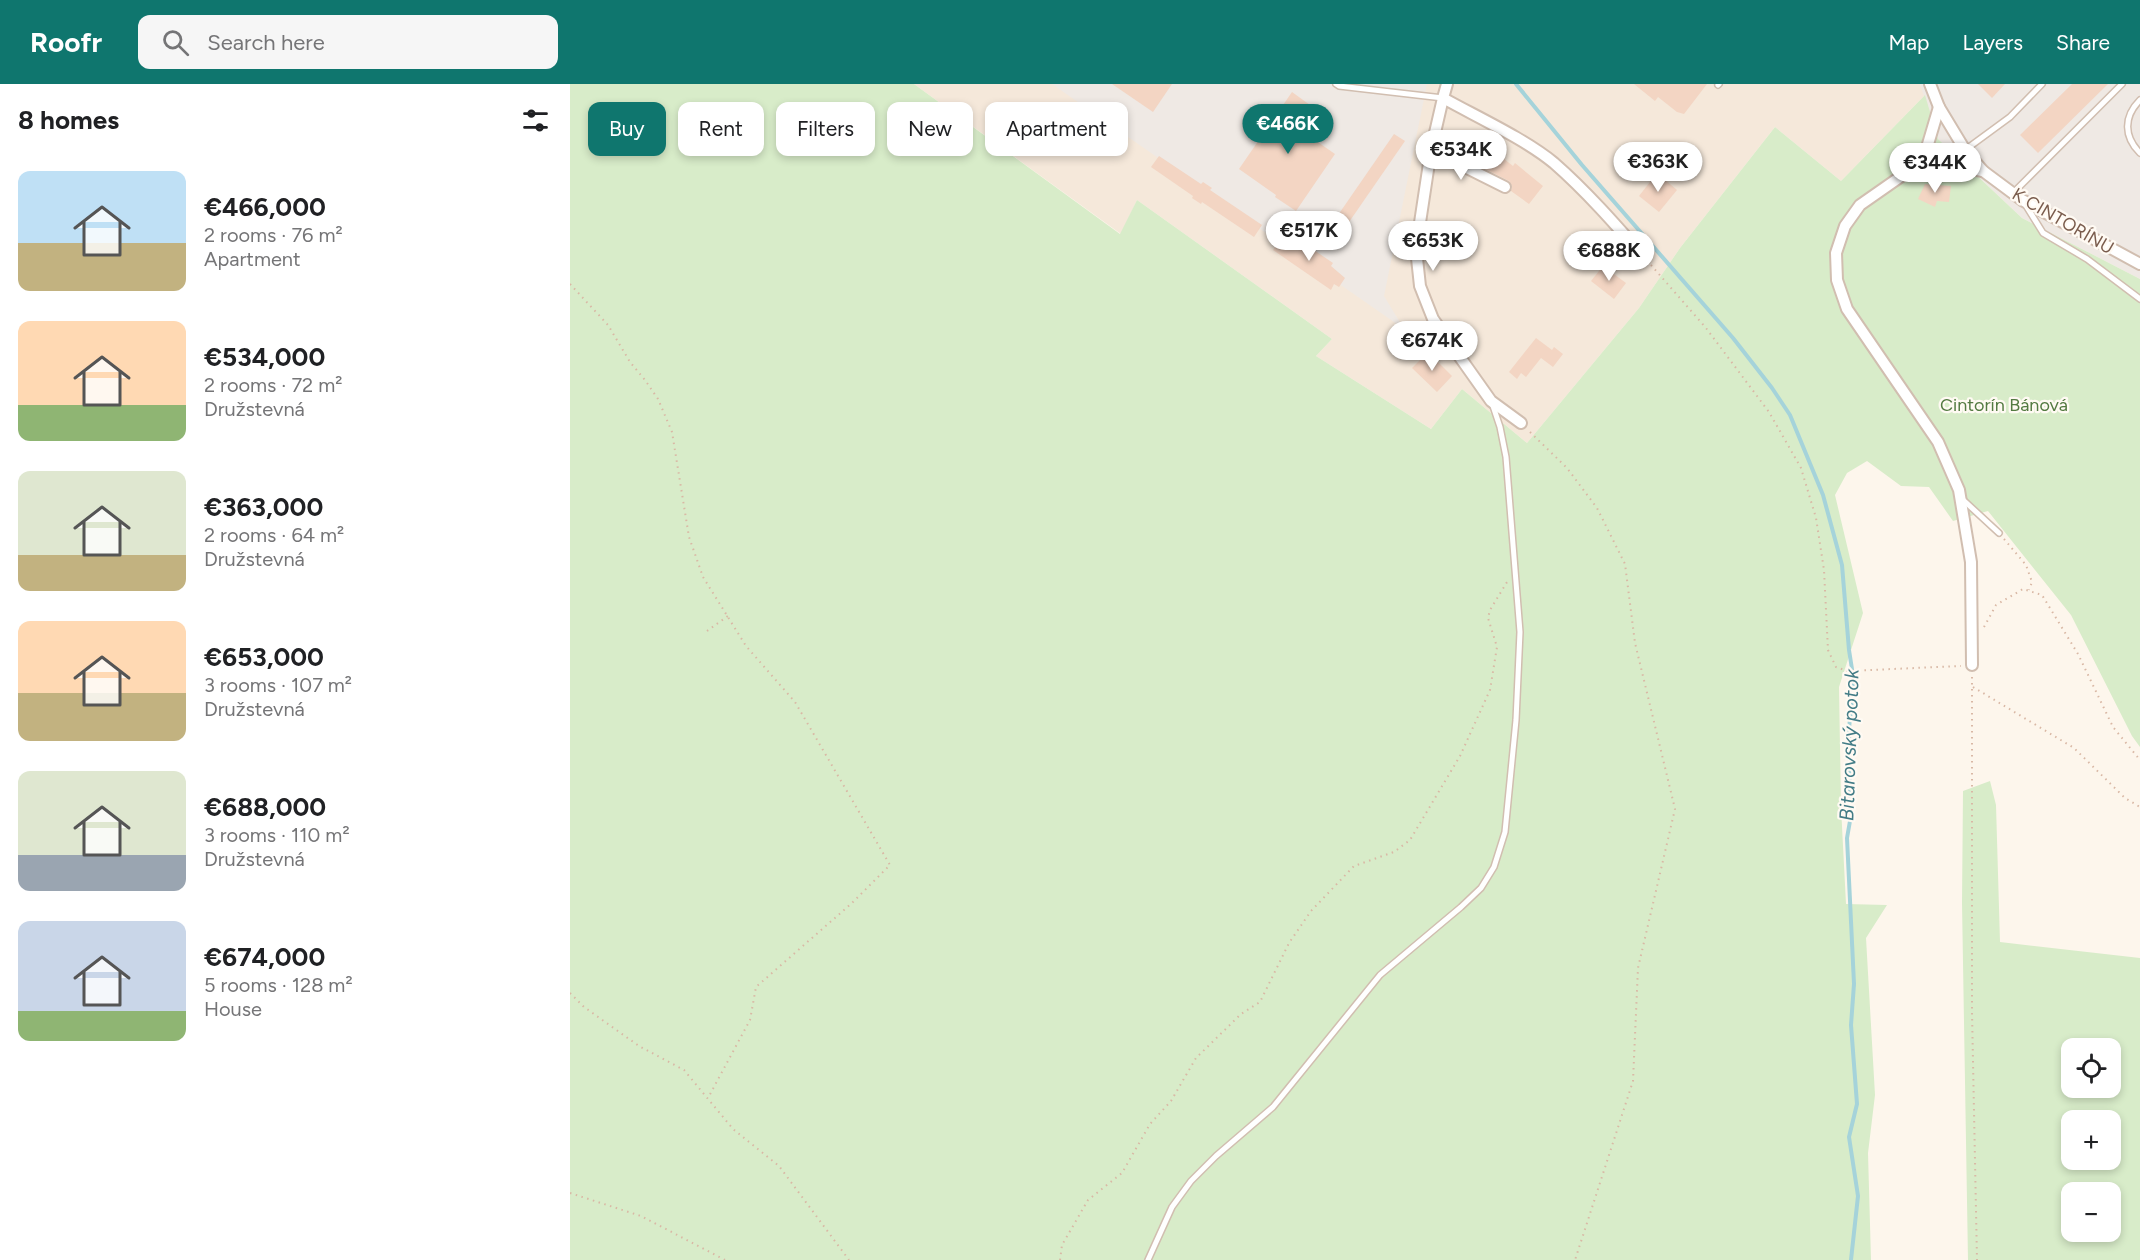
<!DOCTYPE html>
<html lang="en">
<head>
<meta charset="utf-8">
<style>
  body { margin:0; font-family:Figtree,sans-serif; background:#f6f6f6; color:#202124; height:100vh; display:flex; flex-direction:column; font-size:22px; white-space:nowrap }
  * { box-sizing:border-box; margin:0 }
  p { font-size:20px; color:#757577 }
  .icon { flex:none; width:33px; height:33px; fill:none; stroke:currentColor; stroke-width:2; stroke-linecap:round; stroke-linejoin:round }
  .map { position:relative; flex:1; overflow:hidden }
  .side { display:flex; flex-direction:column; background:#fff; width:570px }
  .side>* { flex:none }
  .hud { position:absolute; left:18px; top:18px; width:570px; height:54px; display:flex; gap:12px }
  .fabs { position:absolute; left:1491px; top:954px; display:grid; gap:12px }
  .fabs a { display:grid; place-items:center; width:60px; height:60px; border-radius:12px; background:#fff; box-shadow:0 3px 9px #0003; font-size:30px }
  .price { position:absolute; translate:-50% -51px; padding:0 14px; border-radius:21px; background:#fff; color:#222; font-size:20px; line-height:39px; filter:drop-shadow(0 2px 3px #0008) }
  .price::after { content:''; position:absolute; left:50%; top:36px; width:18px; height:14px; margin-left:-9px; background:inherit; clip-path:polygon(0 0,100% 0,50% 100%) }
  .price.active { background:#0f766e; color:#fff }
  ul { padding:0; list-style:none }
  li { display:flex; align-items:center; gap:18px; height:150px; padding:0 18px }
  li span { display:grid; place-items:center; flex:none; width:168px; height:120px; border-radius:12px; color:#555 }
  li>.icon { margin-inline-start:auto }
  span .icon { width:72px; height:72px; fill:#fffc; stroke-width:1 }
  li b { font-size:26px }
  h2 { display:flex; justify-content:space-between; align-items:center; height:72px; padding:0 18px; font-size:26px }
  .chip { padding:0 21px; border-radius:12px; background:#fff; box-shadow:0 3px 9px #0003; font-size:21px; line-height:54px }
  .chip.active { background:#0f766e; color:#fff }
  header { display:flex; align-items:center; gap:36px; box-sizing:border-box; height:84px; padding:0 30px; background:#0f766e; color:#fff }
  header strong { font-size:28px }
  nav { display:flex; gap:33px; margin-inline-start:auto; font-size:21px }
  .search { width:420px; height:54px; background:#f6f6f6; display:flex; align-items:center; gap:15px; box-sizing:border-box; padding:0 21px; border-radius:12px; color:#757577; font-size:22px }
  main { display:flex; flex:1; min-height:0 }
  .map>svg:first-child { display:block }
</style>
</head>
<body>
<header>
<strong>Roofr</strong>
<div class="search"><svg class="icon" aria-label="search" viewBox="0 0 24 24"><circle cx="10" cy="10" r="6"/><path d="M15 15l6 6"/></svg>Search here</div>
<nav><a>Map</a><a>Layers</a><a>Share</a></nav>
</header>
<main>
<section class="side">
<h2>8 homes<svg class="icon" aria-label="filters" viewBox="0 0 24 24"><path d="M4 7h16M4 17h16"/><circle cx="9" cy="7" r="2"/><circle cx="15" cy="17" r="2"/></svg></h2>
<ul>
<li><span style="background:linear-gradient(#bfe0f5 60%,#c2b280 0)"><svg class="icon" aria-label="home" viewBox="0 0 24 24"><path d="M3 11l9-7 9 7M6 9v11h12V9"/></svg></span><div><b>€466,000</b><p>2 rooms · 76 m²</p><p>Apartment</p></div></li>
<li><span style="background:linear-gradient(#ffd9b3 70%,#8fb573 0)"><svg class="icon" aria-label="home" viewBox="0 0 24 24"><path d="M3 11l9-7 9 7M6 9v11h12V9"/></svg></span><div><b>€534,000</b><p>2 rooms · 72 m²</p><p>Družstevná</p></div></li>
<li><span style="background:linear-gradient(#dfe7d0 70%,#c2b280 0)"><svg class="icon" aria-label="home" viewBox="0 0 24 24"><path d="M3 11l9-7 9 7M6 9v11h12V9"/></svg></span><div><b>€363,000</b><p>2 rooms · 64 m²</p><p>Družstevná</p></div></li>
<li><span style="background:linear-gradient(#ffd9b3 60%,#c2b280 0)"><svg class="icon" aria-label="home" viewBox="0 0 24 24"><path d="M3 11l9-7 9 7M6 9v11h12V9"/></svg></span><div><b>€653,000</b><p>3 rooms · 107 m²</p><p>Družstevná</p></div></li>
<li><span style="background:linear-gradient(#dfe7d0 70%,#9aa5b1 0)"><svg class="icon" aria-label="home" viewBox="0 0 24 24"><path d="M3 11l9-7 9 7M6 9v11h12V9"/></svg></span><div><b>€688,000</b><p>3 rooms · 110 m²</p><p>Družstevná</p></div></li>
<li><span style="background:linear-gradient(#c9d6e8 75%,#8fb573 0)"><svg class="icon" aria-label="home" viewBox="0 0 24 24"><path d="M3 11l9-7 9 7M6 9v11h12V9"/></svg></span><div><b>€674,000</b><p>5 rooms · 128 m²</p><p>House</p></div></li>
</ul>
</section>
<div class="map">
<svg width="1570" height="1176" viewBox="0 0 1570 1176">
  <rect width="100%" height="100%" fill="#fdf6ec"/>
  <polygon fill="#f5e8da" points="344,0 1350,0 1355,11 1271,97 1205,43 1110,164 1069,224 957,359 892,305 861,345 746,272 762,255 567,116 551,150"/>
  <g fill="#efe9e4">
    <polygon points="482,0 857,0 814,212 834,245"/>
    <polygon points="1350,0 1570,0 1570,195 1452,134 1368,55"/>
  </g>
  <g fill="#d8ecc9" fill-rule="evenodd">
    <polygon points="0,0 344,0 550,150 567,116 762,255 746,272 861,345 892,305 957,359 1069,224 1110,164 1205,43 1271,97 1355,11 1368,55 1452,134 1570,195 1570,663 1562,652 1501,531 1418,427 1383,437 1359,403 1331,402 1297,377 1277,389 1265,411 1293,529 1269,603 1271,723 1276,820 1317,821 1296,854 1305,1011 1298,1069 1301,1176 0,1176"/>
    <path d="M1420,697l6,24 4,137 140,16v302h-172l-6,-357 1,-112zM1502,964h38v40h-38zM1502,1036h38v40h-38zM1502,1108h38v40h-38z"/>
  </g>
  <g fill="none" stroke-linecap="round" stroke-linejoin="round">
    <polyline stroke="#a5d3da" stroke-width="4" points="946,0 1012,81 1163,254 1202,304 1220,331 1253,411 1272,481 1279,566 1284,598 1279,644 1280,737 1277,754 1284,900 1281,941 1287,1020 1279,1053 1288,1112 1281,1176"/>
  </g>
  <g fill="#f3d5c3">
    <polygon points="542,0 602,0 583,28"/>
    <polygon points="1064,0 1137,0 1114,30 1107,28 1088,13 1085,17"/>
    <polygon points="1408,0 1435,0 1422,14"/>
    <polygon points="1502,0 1538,0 1468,69 1450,51"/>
    <polygon points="722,8 747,26 732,47 765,70 726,127 705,113 706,111 669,85"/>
    <polygon points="824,50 835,57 777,141 766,134"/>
    <polygon points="898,54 921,71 924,67 943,82 945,79 973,102 959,120 941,107 942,102 939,97 911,83 890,63"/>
    <polygon points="589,72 631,100 633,98 642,104 640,106 692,141 684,153 632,118 631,120 622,114 623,112 581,83"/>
    <polygon points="1087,89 1107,106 1089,128 1069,112"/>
    <polygon points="1355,100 1381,102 1379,118 1367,117 1365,123 1348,115"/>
    <polygon points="715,150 736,164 738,162 763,179 761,182 775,194 769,203 764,200 761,206 703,166"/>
    <polygon points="1033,182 1056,199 1044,215 1021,197"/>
    <polygon points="966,254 982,266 984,263 993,270 983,283 971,274 956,293 951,289 947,295 939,288"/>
    <polygon points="858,268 882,292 867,308 842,284"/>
  </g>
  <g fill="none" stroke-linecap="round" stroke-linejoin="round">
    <defs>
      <g id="lane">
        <polyline points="766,0 769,2 873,14"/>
        <polyline points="1148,1 1149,0"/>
        <path d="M1570,16c-17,17 -16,37 0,53"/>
        <polyline points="1395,66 1440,33 1472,0"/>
        <polyline points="1443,109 1552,0"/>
        <polyline points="1455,120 1473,149 1517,175 1570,215"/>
        <polyline points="1390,413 1429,449"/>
        <polyline points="578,1176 602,1123 621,1097 646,1072 703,1023 810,891 891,823 911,804 924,783 935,748 946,636 950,548 936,373 930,343 922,319"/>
      </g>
      <g id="street">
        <path d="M877,0l-4,14c34,19 82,41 111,65 32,28 61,61 89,93"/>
        <polyline points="1360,0 1369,23 1395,66 1413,87 1452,116 1570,180"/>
        <polyline points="873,14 861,66 846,165 850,202 863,235 921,317 951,339"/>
        <polyline points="1369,23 1353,77 1290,121 1275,142 1266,169 1267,196 1277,225 1368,358 1389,406 1401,478 1402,581"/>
        <polyline points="861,66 935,103"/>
        <polyline points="1353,77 1413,87"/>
      </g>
    </defs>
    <use href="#lane" stroke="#d1beb0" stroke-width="8"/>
    <use href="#street" stroke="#d1beb0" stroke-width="14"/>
    <g stroke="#d9b8a5" stroke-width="2" stroke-dasharray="1.5 4.5" stroke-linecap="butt">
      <polyline points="1081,181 1136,244 1199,328 1231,384 1246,434 1254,486 1258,566 1266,583 1277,587 1391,582"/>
      <polyline points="0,200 38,241 60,278 75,296 88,315 102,348 119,453 133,493 176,562 225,618 320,781 282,819 186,903 180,936 138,1014"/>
      <polyline points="960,348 997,384 1027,424 1055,480 1065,559 1105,725 1068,884 1063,997 1005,1176"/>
      <polyline points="1434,455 1456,481 1462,498 1459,506"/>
      <polyline points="1414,543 1426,521 1453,505 1472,511 1508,570 1543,643 1570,676"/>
      <polyline points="137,547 158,532"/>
      <polyline points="1402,593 1402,928 1407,1176"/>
      <polyline points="1403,603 1504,664 1555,714 1570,723"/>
      <polyline points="0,909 14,923 69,962 114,986 163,1045 209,1082 279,1176"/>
      <polyline points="0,1109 71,1132 155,1176"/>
      <polyline points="490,1176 492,1161 518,1116 552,1089 580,1040 601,1017 626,974 671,930 690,918 719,859 741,827 784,782 824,768 840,756 890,672 920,606 927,563 918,534 920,526 937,498"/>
    </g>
    <use href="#lane" stroke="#fff" stroke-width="5"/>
    <use href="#street" stroke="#fff" stroke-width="10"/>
  </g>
  <g text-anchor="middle" stroke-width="4.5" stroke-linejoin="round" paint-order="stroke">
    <g font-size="18" fill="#7a5c4d" stroke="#fffaf3">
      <text transform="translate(1493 137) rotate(30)" y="6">K CINTORÍNU</text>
    </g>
    <g font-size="18" fill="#537a41" stroke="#fffaf3">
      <text x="1434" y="327">Cintorín Bánová</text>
    </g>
    <g font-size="20" font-style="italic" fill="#437c86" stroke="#fffaf3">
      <text transform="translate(1279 661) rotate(-88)" y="7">Bitarovský potok</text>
    </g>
  </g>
</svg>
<div class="fabs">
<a><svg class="icon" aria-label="locate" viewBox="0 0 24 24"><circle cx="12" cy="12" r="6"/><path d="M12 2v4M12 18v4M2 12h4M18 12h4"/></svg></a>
<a>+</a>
<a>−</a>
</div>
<b class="price active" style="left:718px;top:71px">€466K</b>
<b class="price" style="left:891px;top:97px">€534K</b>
<b class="price" style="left:1088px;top:109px">€363K</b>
<b class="price" style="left:1365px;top:110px">€344K</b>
<b class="price" style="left:739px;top:178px">€517K</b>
<b class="price" style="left:863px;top:188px">€653K</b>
<b class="price" style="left:1039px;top:198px">€688K</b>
<b class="price" style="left:862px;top:288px">€674K</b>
<div class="hud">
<a class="chip active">Buy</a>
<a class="chip">Rent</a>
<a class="chip">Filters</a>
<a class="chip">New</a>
<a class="chip">Apartment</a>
</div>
</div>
</main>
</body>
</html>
